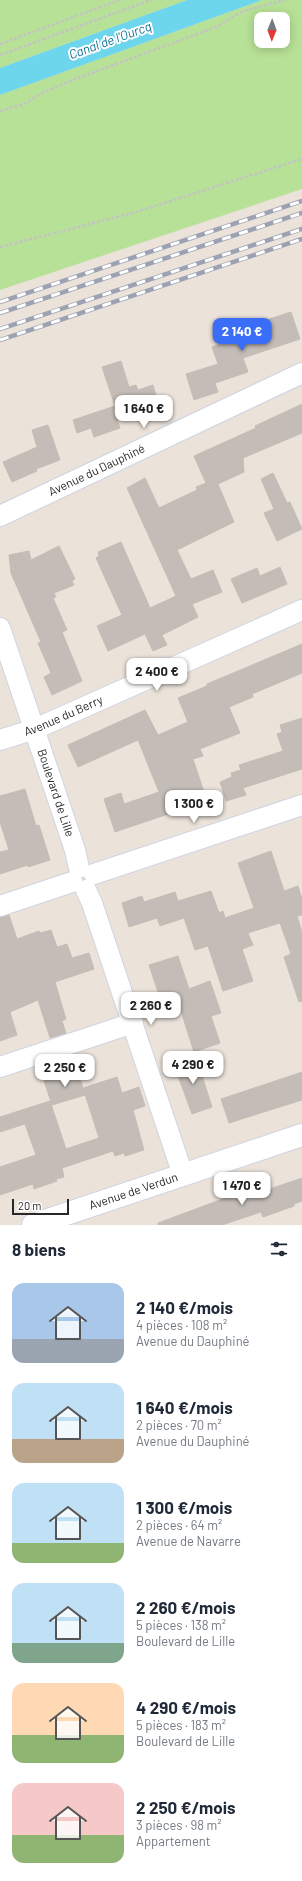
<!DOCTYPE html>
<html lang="fr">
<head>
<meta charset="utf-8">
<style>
  body { margin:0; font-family:Barlow,sans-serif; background:#f2f2f3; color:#1f2937; height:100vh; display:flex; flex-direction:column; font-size:15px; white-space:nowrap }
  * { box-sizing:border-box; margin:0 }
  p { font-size:13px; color:#747a83 }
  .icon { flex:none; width:22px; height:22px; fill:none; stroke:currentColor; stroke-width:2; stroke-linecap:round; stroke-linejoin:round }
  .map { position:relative; height:1225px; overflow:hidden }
  .sheet { display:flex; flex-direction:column; background:#fff; flex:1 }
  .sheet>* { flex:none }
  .needle { width:26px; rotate:181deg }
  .buttons { position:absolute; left:254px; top:12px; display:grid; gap:8px }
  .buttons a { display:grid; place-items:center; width:36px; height:36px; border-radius:8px; background:#fff; box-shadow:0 2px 10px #0003; font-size:20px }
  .scale { position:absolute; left:12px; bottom:10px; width:57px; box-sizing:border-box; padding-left:4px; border:2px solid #282828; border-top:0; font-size:11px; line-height:14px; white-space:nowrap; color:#282828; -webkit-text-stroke:3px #fff; paint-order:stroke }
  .price { position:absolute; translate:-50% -34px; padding:0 9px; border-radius:8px; background:#fff; color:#222; font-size:13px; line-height:26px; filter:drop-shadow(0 1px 2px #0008) }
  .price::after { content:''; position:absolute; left:50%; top:24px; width:12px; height:9px; margin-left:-6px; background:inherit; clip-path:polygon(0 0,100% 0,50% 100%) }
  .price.on { background:#3a6ef8; color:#fff }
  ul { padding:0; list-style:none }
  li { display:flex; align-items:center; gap:12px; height:100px; padding:0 12px }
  li span { display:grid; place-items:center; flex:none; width:112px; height:80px; border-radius:12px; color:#555 }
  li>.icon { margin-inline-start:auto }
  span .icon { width:48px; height:48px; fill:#fffc; stroke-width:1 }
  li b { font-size:17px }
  h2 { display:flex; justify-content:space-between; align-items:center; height:48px; padding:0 12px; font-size:17px }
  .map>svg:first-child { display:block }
</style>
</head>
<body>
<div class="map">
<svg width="302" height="1225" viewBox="0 0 302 1225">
  <rect width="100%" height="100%" fill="#ebe2da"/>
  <g fill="#b7e196" fill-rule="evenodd">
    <polygon points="0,0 187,0 0,68"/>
    <path d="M262,0h40v189l-302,101v-195zM261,19h22v22h-22z"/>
  </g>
  <polygon fill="#6dd6ed" points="187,0 262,0 0,95 0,68"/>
  <g fill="#c3bcb7" stroke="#c6beb4">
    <polygon points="291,312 300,339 243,358 248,372 215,383 218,392 194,400 186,374 218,364 212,347 237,338 235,330"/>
    <polygon points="121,361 129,387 136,385 138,390 153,385 158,403 143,407 145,412 117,420 120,428 94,437 91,428 77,433 73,420 115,406 102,367"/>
    <polygon points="302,404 302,433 243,458 244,472 218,484 234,522 177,550 191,579 213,570 222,592 192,604 198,617 162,635 167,645 153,651 145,634 108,651 97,626 122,615 96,558 99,556 98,552 121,542 150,608 176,596 127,488 145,478 159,508 197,490 196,487 206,483 194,456 256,428 255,426"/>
    <polygon points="48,425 60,460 36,469 37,471 12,482 3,462 37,447 32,430"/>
    <polygon points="273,473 287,503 290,502 302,529 277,541 264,513 274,509 261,479"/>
    <polygon points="59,546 75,579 72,581 74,585 54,593 56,597 53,598 67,630 62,632 82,681 52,695 44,677 51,673 38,643 41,642 11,573 9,555 29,551 31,560"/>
    <polygon points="280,567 287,584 242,603 231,579 257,568 260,576"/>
    <polygon points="302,644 302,673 252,694 253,697 229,707 240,733 200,749 203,756 193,759 205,795 169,806 171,813 115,832 104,799 121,793 124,804 159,792 138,740 78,767 68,745 145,710 158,735 188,722 178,698 207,686 207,684"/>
    <polygon points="302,718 302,769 243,788 246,795 226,801 220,782 232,777 231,773 241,770 239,765 283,751 277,734 282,732 280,725"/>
    <polygon points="25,789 36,826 39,825 50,860 28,867 28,865 0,874 0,852 9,850 0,822 0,796"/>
    <polygon points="271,851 284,891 298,886 302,899 302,915 297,916 302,932 302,1001 299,1002 284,957 291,954 280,923 248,933 253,945 242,949 253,981 223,991 208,946 195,950 184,918 160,926 157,918 129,927 122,903 142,896 144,902 175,892 178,901 211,891 219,913 223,911 225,918 254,908 238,863"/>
    <polygon points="9,915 17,939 39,931 40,933 51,930 57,947 67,944 72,958 89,953 94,969 55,982 66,1019 62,1021 66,1033 50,1038 38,1000 10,1012 17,1035 0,1041 0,917"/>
    <polygon points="178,956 189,989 210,981 221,1013 211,1016 220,1043 194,1052 179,1005 176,1005 173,994 160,998 149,965"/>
    <polygon points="196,1057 212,1107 192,1114 174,1065"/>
    <polygon points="78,1071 85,1095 52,1105 44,1081"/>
    <polygon points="302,1072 302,1100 229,1123 221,1099"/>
    <polygon points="117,1077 122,1093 139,1087 145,1106 133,1110 144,1150 125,1156 124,1153 115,1156 113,1151 62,1168 64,1177 56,1179 57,1181 34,1189 33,1184 0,1195 0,1167 36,1155 25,1124 0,1132 0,1117 50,1101 66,1149 99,1138 83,1088"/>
    <polygon points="302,1178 302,1201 294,1204 294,1206 263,1217 261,1212 222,1225 158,1225 158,1223 247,1190 249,1196"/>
  </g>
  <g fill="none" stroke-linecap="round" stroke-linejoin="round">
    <defs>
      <g id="street">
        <path id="s1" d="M0,516l302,-143"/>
        <path id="s2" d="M0,628l75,222 4,18"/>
        <path id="s3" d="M0,740l35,-11 267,-119"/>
        <polyline points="94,874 302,805"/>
        <polyline points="86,890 92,903 183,1175"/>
        <polyline points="0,906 72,882"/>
        <polyline points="0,1067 133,1023"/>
      </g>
      <g id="secondary">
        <path id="s4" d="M33,1225l269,-90"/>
      </g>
    </defs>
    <use href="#street" stroke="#cfd4e1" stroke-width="22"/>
    <use href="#secondary" stroke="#cfd4e1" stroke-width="24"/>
    <g stroke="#c3c3c3" stroke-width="2.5" stroke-dasharray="3 2" stroke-linecap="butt">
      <polyline points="0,44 120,0"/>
      <polyline points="0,55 151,0"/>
      <polyline points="0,111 24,104 44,92 73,80 216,27 243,11 285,0"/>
      <polyline points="0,247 133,213 302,159"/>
    </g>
    <use href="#street" stroke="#fff" stroke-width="20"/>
    <use href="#secondary" stroke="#fff" stroke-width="22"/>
    <defs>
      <g id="rail">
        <polyline points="0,302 302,201"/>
        <polyline points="0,313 302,213"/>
        <polyline points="0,329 302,229"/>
        <polyline points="0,340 302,239"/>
      </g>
    </defs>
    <use href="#rail" stroke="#9da2b3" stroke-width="4.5"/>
    <use href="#rail" stroke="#fff" stroke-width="3" stroke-dasharray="9" stroke-linecap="butt"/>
  </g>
  <g text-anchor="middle" stroke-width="4" stroke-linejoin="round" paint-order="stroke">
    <g font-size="12" fill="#282828" stroke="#fff">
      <text dy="4" stroke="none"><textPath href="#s1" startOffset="107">Avenue du Dauphiné</textPath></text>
      <text dy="4" stroke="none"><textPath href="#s3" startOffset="68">Avenue du Berry</textPath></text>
      <text dy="4" stroke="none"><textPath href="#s2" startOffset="174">Boulevard de Lille</textPath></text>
      <text dy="4" stroke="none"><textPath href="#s4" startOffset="106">Avenue de Verdun</textPath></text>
    </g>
    <g font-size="13" font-style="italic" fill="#0e7496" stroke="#fff">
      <text transform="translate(110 40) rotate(-20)" y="5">Canal de l'Ourcq</text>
    </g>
  </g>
</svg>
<div class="buttons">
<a><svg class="needle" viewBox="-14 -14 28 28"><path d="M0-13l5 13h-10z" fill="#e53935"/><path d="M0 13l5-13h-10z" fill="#747a83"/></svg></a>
</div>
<div class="scale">20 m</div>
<b class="price on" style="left:242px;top:352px">2 140 €</b>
<b class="price" style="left:144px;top:429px">1 640 €</b>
<b class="price" style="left:157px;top:692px">2 400 €</b>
<b class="price" style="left:194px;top:824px">1 300 €</b>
<b class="price" style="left:151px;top:1026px">2 260 €</b>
<b class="price" style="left:193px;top:1085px">4 290 €</b>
<b class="price" style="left:65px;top:1088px">2 250 €</b>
<b class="price" style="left:242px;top:1206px">1 470 €</b>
</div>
<section class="sheet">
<h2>8 biens<svg class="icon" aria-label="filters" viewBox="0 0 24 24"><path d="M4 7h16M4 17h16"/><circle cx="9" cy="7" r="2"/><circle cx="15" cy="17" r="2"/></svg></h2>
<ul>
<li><span style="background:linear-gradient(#a9c7e8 70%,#9aa5b1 0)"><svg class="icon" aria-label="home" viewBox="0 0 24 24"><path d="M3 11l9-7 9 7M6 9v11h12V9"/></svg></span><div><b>2 140 €/mois</b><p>4 pièces · 108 m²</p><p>Avenue du Dauphiné</p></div></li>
<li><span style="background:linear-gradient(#bfe0f5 70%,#b9a48a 0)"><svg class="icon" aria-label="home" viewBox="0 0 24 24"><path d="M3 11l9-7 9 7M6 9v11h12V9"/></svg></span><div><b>1 640 €/mois</b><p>2 pièces · 70 m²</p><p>Avenue du Dauphiné</p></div></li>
<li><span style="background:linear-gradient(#bfe0f5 75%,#8fb573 0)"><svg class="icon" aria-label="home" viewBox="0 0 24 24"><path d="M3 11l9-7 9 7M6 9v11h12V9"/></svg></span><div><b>1 300 €/mois</b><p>2 pièces · 64 m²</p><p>Avenue de Navarre</p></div></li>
<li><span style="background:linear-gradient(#bfe0f5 75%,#7fa58c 0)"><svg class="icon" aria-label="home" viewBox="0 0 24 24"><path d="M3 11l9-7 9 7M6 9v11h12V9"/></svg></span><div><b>2 260 €/mois</b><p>5 pièces · 138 m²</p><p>Boulevard de Lille</p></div></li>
<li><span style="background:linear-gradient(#ffd9b3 65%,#8fb573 0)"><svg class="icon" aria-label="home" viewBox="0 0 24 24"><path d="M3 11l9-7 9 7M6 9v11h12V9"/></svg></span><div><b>4 290 €/mois</b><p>5 pièces · 183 m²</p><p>Boulevard de Lille</p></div></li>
<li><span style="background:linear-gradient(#f6c9c9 65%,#8fb573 0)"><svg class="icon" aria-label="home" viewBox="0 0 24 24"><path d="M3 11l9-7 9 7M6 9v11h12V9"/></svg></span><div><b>2 250 €/mois</b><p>3 pièces · 98 m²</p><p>Appartement</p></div></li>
</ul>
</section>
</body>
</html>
